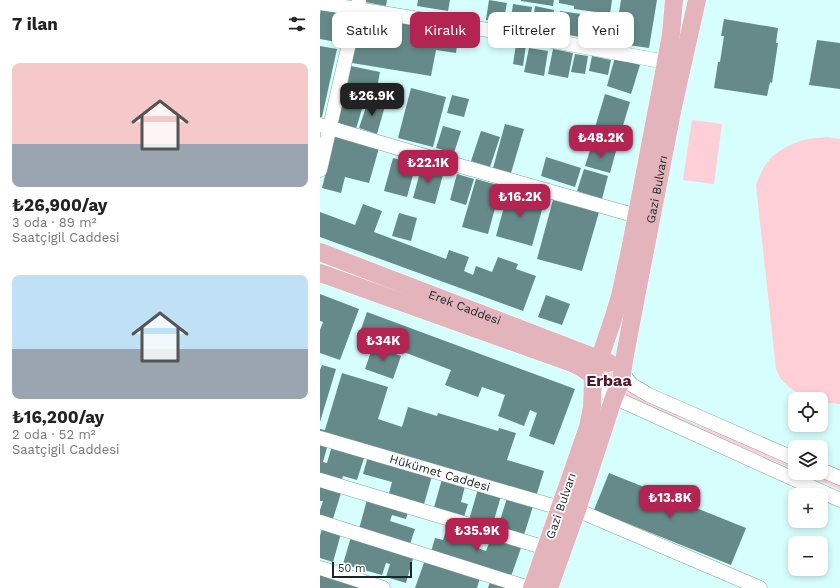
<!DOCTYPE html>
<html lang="tr">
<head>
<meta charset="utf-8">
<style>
  body { margin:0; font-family:"Work Sans",sans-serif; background:#f2f2f2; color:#222; height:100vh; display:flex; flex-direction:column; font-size:15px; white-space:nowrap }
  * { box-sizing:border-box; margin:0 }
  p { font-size:13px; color:#767676 }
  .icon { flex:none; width:22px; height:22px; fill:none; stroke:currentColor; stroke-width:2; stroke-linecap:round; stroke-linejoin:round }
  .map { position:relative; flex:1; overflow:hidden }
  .sheet { display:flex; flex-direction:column; background:#fff; width:320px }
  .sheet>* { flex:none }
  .top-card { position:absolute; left:12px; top:12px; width:380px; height:36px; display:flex; gap:8px }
  .buttons { position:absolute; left:468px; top:392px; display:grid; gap:8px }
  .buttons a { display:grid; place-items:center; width:40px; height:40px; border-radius:8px; background:#fff; box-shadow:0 2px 6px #0003; font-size:20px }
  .scale { position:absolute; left:12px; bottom:10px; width:80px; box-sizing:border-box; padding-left:4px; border:2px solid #182827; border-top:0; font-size:11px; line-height:14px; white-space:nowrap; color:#182827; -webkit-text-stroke:3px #fff; paint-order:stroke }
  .price { position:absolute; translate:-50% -34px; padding:0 9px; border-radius:8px; background:#b42453; color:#fff; font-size:13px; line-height:26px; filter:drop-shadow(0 1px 2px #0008) }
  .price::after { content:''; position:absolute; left:50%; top:24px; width:12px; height:9px; margin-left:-6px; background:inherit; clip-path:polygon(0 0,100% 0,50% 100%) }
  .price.selected { background:#222; color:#fff }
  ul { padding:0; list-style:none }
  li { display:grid; align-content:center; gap:8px; height:212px; padding:0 12px }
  li span { display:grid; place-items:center; height:124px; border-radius:8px; color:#555 }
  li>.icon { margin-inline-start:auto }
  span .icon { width:72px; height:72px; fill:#fffc; stroke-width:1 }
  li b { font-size:17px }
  h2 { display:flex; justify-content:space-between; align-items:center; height:48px; padding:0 12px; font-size:17px }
  .chip { padding:0 14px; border-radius:8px; background:#fff; box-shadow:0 2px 6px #0003; font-size:14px; line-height:36px }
  .chip.selected { background:#b42453; color:#fff }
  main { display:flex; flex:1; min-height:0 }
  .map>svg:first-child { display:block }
</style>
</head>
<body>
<main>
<section class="sheet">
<h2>7 ilan<svg class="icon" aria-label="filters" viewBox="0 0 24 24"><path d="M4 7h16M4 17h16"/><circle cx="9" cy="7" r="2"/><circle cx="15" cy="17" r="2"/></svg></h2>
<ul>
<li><span style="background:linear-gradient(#f6c9c9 65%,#9aa5b1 0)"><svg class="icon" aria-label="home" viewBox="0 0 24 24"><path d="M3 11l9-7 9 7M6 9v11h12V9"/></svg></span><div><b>₺26,900/ay</b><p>3 oda · 89 m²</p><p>Saatçigil Caddesi</p></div></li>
<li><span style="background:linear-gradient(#bfe0f5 60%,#9aa5b1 0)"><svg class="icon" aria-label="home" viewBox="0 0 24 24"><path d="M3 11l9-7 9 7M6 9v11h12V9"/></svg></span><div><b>₺16,200/ay</b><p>2 oda · 52 m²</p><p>Saatçigil Caddesi</p></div></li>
</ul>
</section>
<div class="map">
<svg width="520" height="588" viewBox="0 0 520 588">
  <rect width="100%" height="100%" fill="#d6fefd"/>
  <g fill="#fecfd6">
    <polygon points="372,120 402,124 394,184 363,180"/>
    <path d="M507,137l13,2v265l-18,-2h-1v-3h-11l-12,-6 -9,-6 -9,-9 -4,-9 -20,-184c2,-6 5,-12 8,-18 9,-15 27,-24 44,-28 6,-1 13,-1 19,-2z"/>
    <polygon points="284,370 292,370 295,374 290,384 285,384 281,381 281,374"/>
    <polygon points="308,388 316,395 376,425 398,432 475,465 475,470 379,429 305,395"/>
    <polygon points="482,473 494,473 520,484 520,490"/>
  </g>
  <g fill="#658a89" fill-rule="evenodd">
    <polygon points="46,0 67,0 66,6 45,2"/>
    <polygon points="98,0 130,0 128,11 97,6"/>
    <polygon points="169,0 187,3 183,23 166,20"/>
    <polygon points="201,0 234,0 233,6 201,1"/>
    <polygon points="239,0 292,0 290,14 254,9 254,6 239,3"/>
    <polygon points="301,0 337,0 329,48 294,43"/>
    <polygon points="193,4 212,7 209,28 190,25"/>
    <polygon points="215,6 234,10 231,30 212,27"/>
    <polygon points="1,8 26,12 22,43 0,39 0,15"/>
    <polygon points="240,11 289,18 285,41 236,33"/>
    <polygon points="40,16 139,33 136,53 116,50 111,76 32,63"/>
    <polygon points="404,19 458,28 456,43 458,43 452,83 450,82 447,96 394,88 398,62 400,62 404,36 401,36"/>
    <polygon points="497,40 520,43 520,89 489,85"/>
    <polygon points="196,44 206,45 203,66 193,64"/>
    <polygon points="0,46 17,49 2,117 0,117"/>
    <polygon points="209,48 228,51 224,76 204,72"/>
    <polygon points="233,49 253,53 248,78 228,74"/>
    <polygon points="255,54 268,56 265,74 251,72"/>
    <polygon points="272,56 291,60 288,75 269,71"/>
    <polygon points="295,57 320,65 311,94 287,86"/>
    <polygon points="31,66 60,72 55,99 26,93"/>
    <polygon points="91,88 126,97 113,147 78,138"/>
    <polygon points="285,94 310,102 296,149 271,141"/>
    <polygon points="132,95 149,99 144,117 127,113"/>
    <polygon points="23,96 44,102 36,129 16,123"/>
    <polygon points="48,101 65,106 57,134 39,128"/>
    <polygon points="185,124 204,129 191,173 173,168"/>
    <polygon points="123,126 141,131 134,153 116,148"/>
    <polygon points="161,131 180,137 170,167 151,161"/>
    <polygon points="15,136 59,148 49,183 25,177 21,193 2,188"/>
    <polygon points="272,144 296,151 290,173 265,166"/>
    <polygon points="226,157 261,168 255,187 221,176"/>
    <polygon points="73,158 96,164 87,197 64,191"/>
    <polygon points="102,165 124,171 115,204 93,198"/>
    <polygon points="264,169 288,176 282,199 257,191"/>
    <polygon points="137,174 154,179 146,205 130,200"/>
    <polygon points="156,179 181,186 168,234 142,227"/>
    <polygon points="189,189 225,199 212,246 176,236"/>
    <polygon points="233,200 279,212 262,271 217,259"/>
    <polygon points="43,204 62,211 54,232 126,259 129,250 149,257 144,271 153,275 156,266 172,272 178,257 198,264 196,269 216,276 203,311 0,237 0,212 35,225"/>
    <polygon points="79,213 97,218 91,241 72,236"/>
    <polygon points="0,294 39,309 20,360 0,353 0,330 3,322 0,321"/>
    <polygon points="226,295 250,304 242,325 218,317"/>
    <polygon points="47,312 255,389 234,445 209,436 217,413 210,410 204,426 178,416 185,395 162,387 158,397 125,385 131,370 39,335"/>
    <polygon points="53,346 81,356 73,379 45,369"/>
    <polygon points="2,365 16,369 0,422 0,370"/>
    <path d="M22,373l46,14 -10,32 24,8 6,-20 29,9 1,-3 60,18 1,-3 17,5 -9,27 37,11 -20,64 -26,-8 9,-29 -6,-2 -9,31 -23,-7 9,-31 -13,-3 -4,16 7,2 -5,16 -30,-9 9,-32 -10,-3 -9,32 -35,-11 4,-15 -29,-8 5,-18 -3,-1 -8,25 -14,-4 -2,6 -21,-6v-47l5,1zM8,444l4,2 -5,17 -4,-1z"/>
    <polygon points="289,473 426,528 411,565 274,510"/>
    <polygon points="0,483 22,490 12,522 0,519 0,510 3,501 0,501"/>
    <polygon points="48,496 89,509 86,519 72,515 70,521 95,529 90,544 39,529"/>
    <polygon points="129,523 159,534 155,547 166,551 171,538 201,548 190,579 111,552 115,538 123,540"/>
    <polygon points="3,525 22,530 13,562 0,558 0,536"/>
    <polygon points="31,537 94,555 86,583 66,577 70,564 66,563 62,575 23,564"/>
    <polygon points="105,560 160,578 157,588 95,588"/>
    <polygon points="0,573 48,588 0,588"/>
    <polygon points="170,582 188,588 168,588"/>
  </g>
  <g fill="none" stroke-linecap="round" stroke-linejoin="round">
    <defs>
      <g id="minor">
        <polyline points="0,3 211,37 346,62"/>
        <polyline points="0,125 105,156 317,216"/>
        <polyline points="0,170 39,0"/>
        <polyline points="300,371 312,385 329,395 475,459"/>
        <polyline points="283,391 302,401 520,500"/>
        <path id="s1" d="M0,438l240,70"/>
        <polyline points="501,470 520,478"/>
        <polyline points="0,480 226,548"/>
        <polyline points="257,510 440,588"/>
        <polyline points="0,522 209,588"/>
        <polyline points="0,568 63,588"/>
      </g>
      <g id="major">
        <path id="s2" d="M0,252l289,111"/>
        <polyline points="0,273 252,363 262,368 273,376 272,407 268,427 212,588"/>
        <polyline points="275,372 293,319 300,296 311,245 346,62 351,34 354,0"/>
        <path id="s3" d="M301,380l4,-25 12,-63 36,-185 24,-107"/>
        <polyline points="229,588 257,510 294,397 300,384"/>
      </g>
    </defs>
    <use href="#minor" stroke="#7ea4a3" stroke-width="15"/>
    <use href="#major" stroke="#fff" stroke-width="19"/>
    <use href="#minor" stroke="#fff" stroke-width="14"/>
    <use href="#major" stroke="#e4b4bd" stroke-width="18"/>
  </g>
  <g text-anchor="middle" stroke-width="3.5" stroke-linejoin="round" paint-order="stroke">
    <g font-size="12" fill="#182827" stroke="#fff">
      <text dy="4" stroke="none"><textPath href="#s3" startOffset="194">Gazi Bulvarı</textPath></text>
      <text dy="4" stroke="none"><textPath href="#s2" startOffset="155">Erek Caddesi</textPath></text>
      <text dy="4" stroke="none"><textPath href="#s1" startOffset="125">Hükümet Caddesi</textPath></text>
      <text transform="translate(241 506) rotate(-71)" y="4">Gazi Bulvarı</text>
    </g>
    <g font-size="16" font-weight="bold" fill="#581428" stroke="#fff">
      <text x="289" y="386">Erbaa</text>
    </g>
  </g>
</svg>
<div class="buttons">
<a><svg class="icon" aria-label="locate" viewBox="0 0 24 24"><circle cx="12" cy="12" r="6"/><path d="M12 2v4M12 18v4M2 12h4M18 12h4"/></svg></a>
<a><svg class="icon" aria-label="layers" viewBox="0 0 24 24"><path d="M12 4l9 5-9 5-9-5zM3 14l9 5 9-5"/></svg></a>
<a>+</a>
<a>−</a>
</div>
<div class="scale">50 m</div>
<b class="price selected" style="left:52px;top:117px">₺26.9K</b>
<b class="price" style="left:281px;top:159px">₺48.2K</b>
<b class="price" style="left:108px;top:184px">₺22.1K</b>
<b class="price" style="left:200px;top:218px">₺16.2K</b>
<b class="price" style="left:63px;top:362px">₺34K</b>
<b class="price" style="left:350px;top:519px">₺13.8K</b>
<b class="price" style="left:157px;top:552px">₺35.9K</b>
<div class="top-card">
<a class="chip">Satılık</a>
<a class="chip selected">Kiralık</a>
<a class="chip">Filtreler</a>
<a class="chip">Yeni</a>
</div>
</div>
</main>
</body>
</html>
